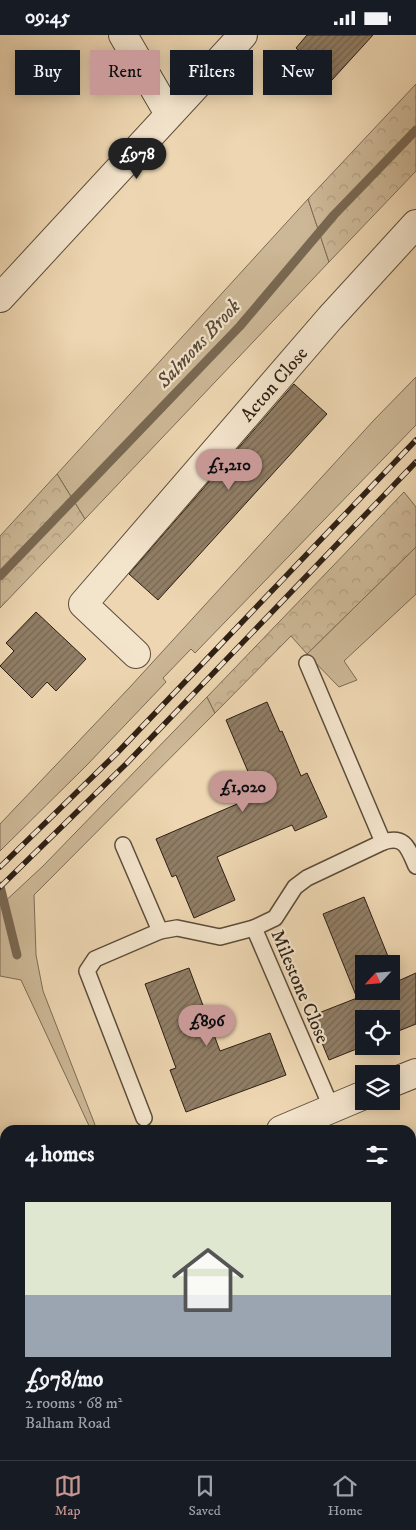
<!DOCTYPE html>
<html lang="en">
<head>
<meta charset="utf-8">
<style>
  body { margin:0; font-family:"IM FELL DW Pica",serif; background:#242831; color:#f1f3f6; height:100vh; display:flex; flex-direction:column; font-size:19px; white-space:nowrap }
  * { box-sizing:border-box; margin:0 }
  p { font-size:16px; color:#9ea1a6 }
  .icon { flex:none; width:28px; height:28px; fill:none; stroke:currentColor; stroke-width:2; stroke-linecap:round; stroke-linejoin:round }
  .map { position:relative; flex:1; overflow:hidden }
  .drawer { position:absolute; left:0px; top:1090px; width:416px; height:335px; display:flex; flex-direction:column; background:#171b24; border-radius:15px 15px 0 0; box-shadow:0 2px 12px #0003 }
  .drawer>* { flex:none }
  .top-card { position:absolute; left:15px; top:15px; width:386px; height:45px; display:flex; gap:10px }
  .needle { width:32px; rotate:244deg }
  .fabs { position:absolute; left:355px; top:920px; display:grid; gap:10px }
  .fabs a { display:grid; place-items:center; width:45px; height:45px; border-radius:0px; background:#171b24; box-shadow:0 2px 12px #0003; font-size:25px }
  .price { position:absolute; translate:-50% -42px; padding:0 11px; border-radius:18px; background:#c59692; color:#111; font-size:16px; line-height:32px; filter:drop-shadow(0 1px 2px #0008) }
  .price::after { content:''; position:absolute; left:50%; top:30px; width:15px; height:11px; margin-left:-8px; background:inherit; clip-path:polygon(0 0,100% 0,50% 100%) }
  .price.on { background:#222; color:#fff }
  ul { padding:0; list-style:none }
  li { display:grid; align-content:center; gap:10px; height:265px; padding:0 25px }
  li span { display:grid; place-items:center; height:155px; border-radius:0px; color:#555 }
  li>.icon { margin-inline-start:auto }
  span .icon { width:90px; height:90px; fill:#fffc; stroke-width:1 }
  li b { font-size:21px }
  h2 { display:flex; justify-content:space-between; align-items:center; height:60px; padding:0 25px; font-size:21px }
  .chip { padding:0 18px; border-radius:0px; background:#171b24; box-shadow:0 2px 12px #0003; font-size:18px; line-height:45px }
  .chip.on { background:#c59692; color:#111 }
  .status { display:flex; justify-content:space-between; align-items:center; height:35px; padding:0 25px; background:#171b24; direction:ltr }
  .status svg { height:14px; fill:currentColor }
  .tab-bar { display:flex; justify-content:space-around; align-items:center; height:70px; border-top:1px solid #363941; background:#171b24; font-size:14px; color:#9ea1a6 }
  .tab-bar a { display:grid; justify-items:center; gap:2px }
  .tab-bar .on { color:#c59692 }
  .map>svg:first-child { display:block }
</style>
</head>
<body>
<div class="status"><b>09:45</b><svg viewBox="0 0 49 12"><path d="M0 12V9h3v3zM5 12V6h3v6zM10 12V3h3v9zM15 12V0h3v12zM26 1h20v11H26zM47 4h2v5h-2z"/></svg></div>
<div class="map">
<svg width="416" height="1425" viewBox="0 0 416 1425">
  <defs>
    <pattern id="forest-crowns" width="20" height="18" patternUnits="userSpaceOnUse" patternTransform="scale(1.25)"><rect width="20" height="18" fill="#ccb796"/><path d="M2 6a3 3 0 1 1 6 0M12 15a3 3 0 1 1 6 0" fill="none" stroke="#b09d80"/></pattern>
    <pattern id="building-hatch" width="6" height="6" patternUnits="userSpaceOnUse" patternTransform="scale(1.25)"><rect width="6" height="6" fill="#917e66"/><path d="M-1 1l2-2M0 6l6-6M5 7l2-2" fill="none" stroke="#776753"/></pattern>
  </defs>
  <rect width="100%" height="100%" fill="#edd6b1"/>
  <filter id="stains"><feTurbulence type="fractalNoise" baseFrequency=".004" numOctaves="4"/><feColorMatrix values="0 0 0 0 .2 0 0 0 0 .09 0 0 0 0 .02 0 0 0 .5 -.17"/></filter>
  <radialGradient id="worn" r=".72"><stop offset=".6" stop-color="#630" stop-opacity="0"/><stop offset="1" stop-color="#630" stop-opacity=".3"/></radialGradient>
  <g fill="#ccb796" stroke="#7c6b55">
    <polygon points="308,164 329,227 85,484 57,439"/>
    <polygon points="416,342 416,390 195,618 191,614 163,643 166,647 87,730 0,816 0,789 130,652 374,385"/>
    <polygon points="416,512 416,559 344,626 357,645 339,652 307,619"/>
    <polygon points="207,662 215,678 34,860 36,920 43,956 97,1095 91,1095 21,945 0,941 0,871 43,831"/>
  </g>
  <g fill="url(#forest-crowns)" stroke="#7c6b55">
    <polygon points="416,49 416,136 329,227 308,164"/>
    <polygon points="57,439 85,484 0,573 0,501"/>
    <polygon points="404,457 416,472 416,512 307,619 291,601 215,678 207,662"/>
  </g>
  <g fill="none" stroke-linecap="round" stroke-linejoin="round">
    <g stroke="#796852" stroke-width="9">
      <polyline points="0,541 240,291 334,180 416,95"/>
      <polyline points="0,851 17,920"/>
    </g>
  </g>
  <g fill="url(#building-hatch)" stroke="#2d1f14" fill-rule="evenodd">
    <polygon points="307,0 373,0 332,45 296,13"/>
    <polygon points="294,349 327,379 158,565 129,539"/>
    <polygon points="36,577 86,624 56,656 47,647 32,663 0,631 14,616 6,608"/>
    <polygon points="267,667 280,697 282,696 301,741 307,738 327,782 295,796 292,790 217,822 235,865 194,883 176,840 172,842 156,804 258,760 226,685"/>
    <path d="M364,862l34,84 18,-8v51l-25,10v-15h-27v27l-35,14 -18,-44 46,-18 -34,-84zM364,929h27v27h-27z"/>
    <polygon points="189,933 220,1016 270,998 286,1040 186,1077 170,1035 176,1033 145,949"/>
  </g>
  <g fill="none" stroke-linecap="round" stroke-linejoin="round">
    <defs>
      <g id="service">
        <polyline points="307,628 383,807 307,843 295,852 275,883 254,893 332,1074"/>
        <path d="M383,807c22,-7 25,6 33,24"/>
        <polyline points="123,810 160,896"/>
        <polyline points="144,1083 87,936 95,924 160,896 177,893 220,902 254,893"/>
      </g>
      <g id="minor">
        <polyline points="123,0 169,79"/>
        <polyline points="0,263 243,0"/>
        <path id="s1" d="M136,619l-53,-50 247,-286 86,-94"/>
        <polyline points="391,1048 416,1038"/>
        <polyline points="281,1095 364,1060"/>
        <polyline points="0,1210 5,1208"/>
      </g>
      <g id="tertiary">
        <polyline points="411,1316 416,1314"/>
        <polyline points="139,1425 152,1420"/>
      </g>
    </defs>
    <use href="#service" stroke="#5d4d3b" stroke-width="18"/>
    <use href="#minor" stroke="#5d4d3b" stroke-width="30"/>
    <use href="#tertiary" stroke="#5d4d3b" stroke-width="30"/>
    <use href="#service" stroke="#f3e4cc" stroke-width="15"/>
    <use href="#minor" stroke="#f3e4cc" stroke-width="28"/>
    <use href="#tertiary" stroke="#f3e4cc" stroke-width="28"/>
    <defs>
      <g id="rail">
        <polyline points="0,832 117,718 416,405"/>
        <polyline points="0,852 127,728 416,427"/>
      </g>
    </defs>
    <use href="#rail" stroke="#2d1f14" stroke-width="5.5"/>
    <use href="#rail" stroke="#f3e4cc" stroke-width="4" stroke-dasharray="11" stroke-linecap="butt"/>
  </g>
  <g text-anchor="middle" stroke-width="4.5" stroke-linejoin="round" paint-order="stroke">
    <g font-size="19" fill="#2d1f14" stroke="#f3e4cc">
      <text dy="7" stroke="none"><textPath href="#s1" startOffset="364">Acton Close</textPath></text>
      <text transform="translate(301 951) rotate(67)" y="7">Milestone Close</text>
    </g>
    <g font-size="20" font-style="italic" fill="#594938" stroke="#f3e4cc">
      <text transform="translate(198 308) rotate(-47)" y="7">Salmons Brook</text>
    </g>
  </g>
  <rect width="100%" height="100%" filter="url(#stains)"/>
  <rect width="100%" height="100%" fill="url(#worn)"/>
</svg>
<div class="fabs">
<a><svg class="needle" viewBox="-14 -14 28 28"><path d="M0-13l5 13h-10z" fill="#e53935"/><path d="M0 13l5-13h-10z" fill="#9ea1a6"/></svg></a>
<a><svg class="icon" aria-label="locate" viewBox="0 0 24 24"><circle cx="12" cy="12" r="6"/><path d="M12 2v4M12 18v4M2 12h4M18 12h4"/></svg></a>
<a><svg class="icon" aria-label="layers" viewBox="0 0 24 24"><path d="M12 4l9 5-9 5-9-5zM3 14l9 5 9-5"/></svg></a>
</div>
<b class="price on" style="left:137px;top:145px">£978</b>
<b class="price" style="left:229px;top:456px">£1,210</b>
<b class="price" style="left:243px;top:778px">£1,020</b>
<b class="price" style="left:207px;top:1012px">£896</b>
<div class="top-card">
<a class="chip">Buy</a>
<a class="chip on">Rent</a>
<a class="chip">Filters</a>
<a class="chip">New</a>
</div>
<section class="drawer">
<h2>4 homes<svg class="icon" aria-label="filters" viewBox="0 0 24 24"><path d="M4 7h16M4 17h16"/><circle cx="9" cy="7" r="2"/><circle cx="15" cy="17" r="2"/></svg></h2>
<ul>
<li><span style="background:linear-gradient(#dfe7d0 60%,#9aa5b1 0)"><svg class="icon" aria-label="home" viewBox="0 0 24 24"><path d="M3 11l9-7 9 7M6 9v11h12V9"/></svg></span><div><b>£978/mo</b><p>2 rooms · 68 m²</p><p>Balham Road</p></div></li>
</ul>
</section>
</div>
<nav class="tab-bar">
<a class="on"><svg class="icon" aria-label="map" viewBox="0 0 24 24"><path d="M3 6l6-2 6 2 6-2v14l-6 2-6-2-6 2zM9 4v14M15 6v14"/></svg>Map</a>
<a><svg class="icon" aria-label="saved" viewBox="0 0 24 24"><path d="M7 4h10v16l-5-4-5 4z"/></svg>Saved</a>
<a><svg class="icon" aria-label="home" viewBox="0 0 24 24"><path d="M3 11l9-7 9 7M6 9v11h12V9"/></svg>Home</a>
</nav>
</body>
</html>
